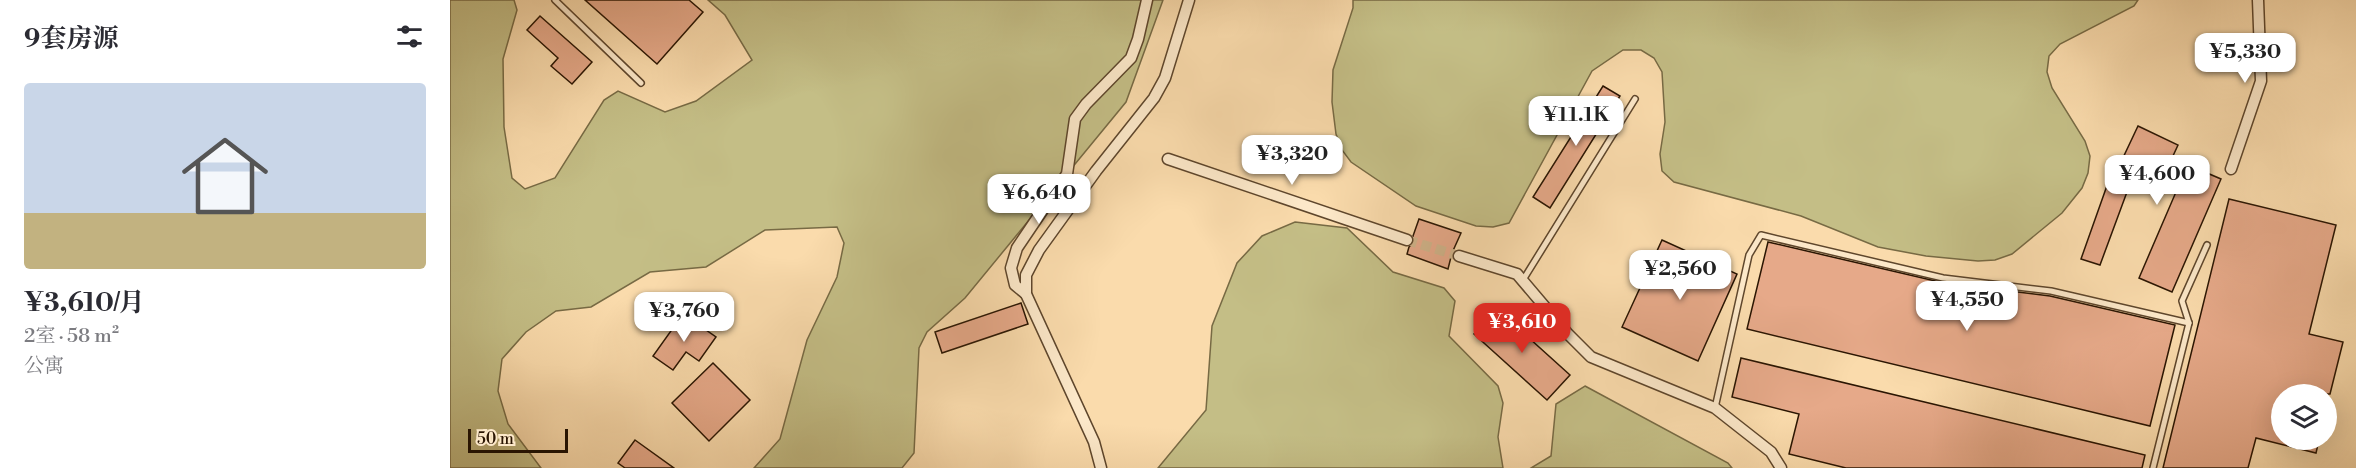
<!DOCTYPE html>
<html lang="zh">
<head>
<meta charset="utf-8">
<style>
  body { margin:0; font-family:"Libre Bodoni","Noto Serif SC",serif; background:#f2f2f3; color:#2b2b33; height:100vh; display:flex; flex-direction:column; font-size:22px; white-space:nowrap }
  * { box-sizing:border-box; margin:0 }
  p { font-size:20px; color:#7c7c81 }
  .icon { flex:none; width:33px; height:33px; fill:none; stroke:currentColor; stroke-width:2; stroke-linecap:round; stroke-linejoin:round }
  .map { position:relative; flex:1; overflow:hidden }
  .details { display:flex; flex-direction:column; background:#fff; width:450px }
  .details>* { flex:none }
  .fabs { position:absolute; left:1821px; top:384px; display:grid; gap:12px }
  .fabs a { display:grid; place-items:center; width:66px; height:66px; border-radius:50%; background:#fff; box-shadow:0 6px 24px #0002; font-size:30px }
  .scale { position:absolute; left:18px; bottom:15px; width:100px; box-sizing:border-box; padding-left:6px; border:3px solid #2a1502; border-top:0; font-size:16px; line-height:21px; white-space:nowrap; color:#2a1502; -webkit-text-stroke:4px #fce8c9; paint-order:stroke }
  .price { position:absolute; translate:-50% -51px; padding:0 14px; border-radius:12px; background:#fff; color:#222; font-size:20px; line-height:39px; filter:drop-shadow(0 2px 3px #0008) }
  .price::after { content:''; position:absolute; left:50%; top:36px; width:18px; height:14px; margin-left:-9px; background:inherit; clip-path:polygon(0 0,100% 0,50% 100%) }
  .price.selected { background:#d93025; color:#fff }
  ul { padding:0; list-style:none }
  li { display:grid; align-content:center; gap:12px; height:318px; padding:0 24px }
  li span { display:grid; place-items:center; height:186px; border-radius:6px; color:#555 }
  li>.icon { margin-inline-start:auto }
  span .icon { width:108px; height:108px; fill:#fffc; stroke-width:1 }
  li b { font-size:26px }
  h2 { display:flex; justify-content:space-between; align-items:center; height:72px; padding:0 24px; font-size:26px }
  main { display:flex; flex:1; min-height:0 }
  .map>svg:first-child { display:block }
</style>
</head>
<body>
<main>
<section class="details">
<h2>9套房源<svg class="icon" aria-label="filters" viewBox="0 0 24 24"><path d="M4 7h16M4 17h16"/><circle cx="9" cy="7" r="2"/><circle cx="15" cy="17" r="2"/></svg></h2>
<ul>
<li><span style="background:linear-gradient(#c9d6e8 70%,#c2b280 0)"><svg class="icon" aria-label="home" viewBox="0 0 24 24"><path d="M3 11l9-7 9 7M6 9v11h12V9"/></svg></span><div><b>¥3,610/月</b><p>2室 · 58 m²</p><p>公寓</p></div></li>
</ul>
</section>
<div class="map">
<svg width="1906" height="468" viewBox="0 0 1906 468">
  <rect width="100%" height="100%" fill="#fadbac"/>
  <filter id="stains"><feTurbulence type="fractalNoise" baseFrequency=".00333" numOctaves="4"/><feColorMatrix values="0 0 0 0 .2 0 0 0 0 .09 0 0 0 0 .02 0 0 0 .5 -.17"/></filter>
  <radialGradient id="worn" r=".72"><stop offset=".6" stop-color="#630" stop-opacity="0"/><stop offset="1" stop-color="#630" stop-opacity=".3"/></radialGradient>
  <g fill="#c4be86" stroke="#776a44" stroke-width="1.5">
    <polygon points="0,0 64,0 67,10 53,59 54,127 62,178 75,189 105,178 154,100 168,91 215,112 246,101 302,60 275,15 258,0 713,0 676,102 515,298 477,332 469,348 464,453 452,468 304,468 330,439 357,340 387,277 394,243 387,227 315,230 256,267 200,272 141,307 106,311 76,332 52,359 48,391 58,424 91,468 0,468"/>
    <polygon points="903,0 1688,0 1684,6 1610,44 1599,56 1597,72 1602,88 1635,141 1640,156 1638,173 1632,188 1612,213 1562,254 1545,260 1528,261 1476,256 1428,247 1351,216 1224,182 1212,171 1210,154 1215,122 1212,72 1204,58 1191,50 1173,50 1142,71 1059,223 1043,227 1026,226 966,206 901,162 892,150 886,134 882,102 883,70 903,8"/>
    <polygon points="845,222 897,228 943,272 994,288 1005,301 999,336 1048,386 1053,403 1048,437 1053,468 708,468 756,410 762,326 787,263 812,236"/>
    <polygon points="1135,386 1278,463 1282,468 1081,468 1101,456 1106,404"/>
  </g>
  <g fill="#e6a989" stroke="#2a1502" stroke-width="1.5">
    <polygon points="135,0 239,0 253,12 207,64"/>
    <polygon points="90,16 142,62 122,84 101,66 108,58 77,30"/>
    <polygon points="1153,86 1170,96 1100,208 1083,197"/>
    <polygon points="1688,126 1728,145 1722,158 1771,179 1722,292 1689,278 1726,192 1684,173 1650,265 1631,259 1659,180 1662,181"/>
    <polygon points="1779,199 1886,225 1859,334 1893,342 1880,394 1832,394 1832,440 1869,440 1866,453 1806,438 1798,468 1713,468"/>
    <polygon points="969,219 1011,233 1002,253 998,269 957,254 959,247 964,243 963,236"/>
    <polygon points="1212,240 1287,274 1248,361 1172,327"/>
    <polygon points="1318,242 1494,283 1600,296 1725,325 1700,426 1297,329"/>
    <polygon points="571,303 578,324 492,353 485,332"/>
    <polygon points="1047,309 1120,375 1097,400 1024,334"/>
    <polygon points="233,314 266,337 249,361 236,352 223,370 203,356"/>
    <polygon points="1291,358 1695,455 1692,468 1396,468 1339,454 1349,414 1282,397"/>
    <polygon points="263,363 300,400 259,441 222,403"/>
    <polygon points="185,440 224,468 175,468 168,463"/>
  </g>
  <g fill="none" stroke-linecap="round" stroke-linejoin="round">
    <polyline stroke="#d0b38a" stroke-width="10" stroke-dasharray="10 5" stroke-linecap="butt" points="957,240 1009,256"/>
    <defs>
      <g id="lane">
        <polyline points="105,0 191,83"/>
        <polyline points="1073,280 1185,99"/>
        <polyline points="1265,408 1299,255 1311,235 1493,278 1601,291 1739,323"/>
        <polyline points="1703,468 1739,323 1732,301 1757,245"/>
      </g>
      <g id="street">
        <polyline points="718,159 957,240"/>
        <polyline points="1781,169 1811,81 1808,0"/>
        <polyline points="1009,256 1067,274 1117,333 1141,357 1265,408 1321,452 1331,468"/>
        <polyline points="576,294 565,285 561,268 567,248 617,174 625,119 636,104 681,58 688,39 697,0"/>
        <polyline points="651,468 644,442 576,294 576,275 589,250 646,171 704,98 715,78 739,0"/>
      </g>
    </defs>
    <use href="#lane" stroke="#5e462c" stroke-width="8"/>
    <use href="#street" stroke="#5e462c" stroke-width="13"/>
    <use href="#lane" stroke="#fce8c9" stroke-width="5"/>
    <use href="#street" stroke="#fce8c9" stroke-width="10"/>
  </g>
  <rect width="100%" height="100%" filter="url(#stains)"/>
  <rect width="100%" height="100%" fill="url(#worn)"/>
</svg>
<div class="fabs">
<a><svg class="icon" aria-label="layers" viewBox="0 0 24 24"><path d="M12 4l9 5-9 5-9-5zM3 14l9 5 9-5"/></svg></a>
</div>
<div class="scale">50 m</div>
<b class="price" style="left:1795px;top:84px">¥5,330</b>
<b class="price" style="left:1126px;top:147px">¥11.1K</b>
<b class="price" style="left:842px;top:186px">¥3,320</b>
<b class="price" style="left:1707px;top:206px">¥4,600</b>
<b class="price" style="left:589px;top:225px">¥6,640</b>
<b class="price" style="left:1230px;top:301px">¥2,560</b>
<b class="price" style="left:1517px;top:332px">¥4,550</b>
<b class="price" style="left:234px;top:343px">¥3,760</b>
<b class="price selected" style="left:1072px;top:354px">¥3,610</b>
</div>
</main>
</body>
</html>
